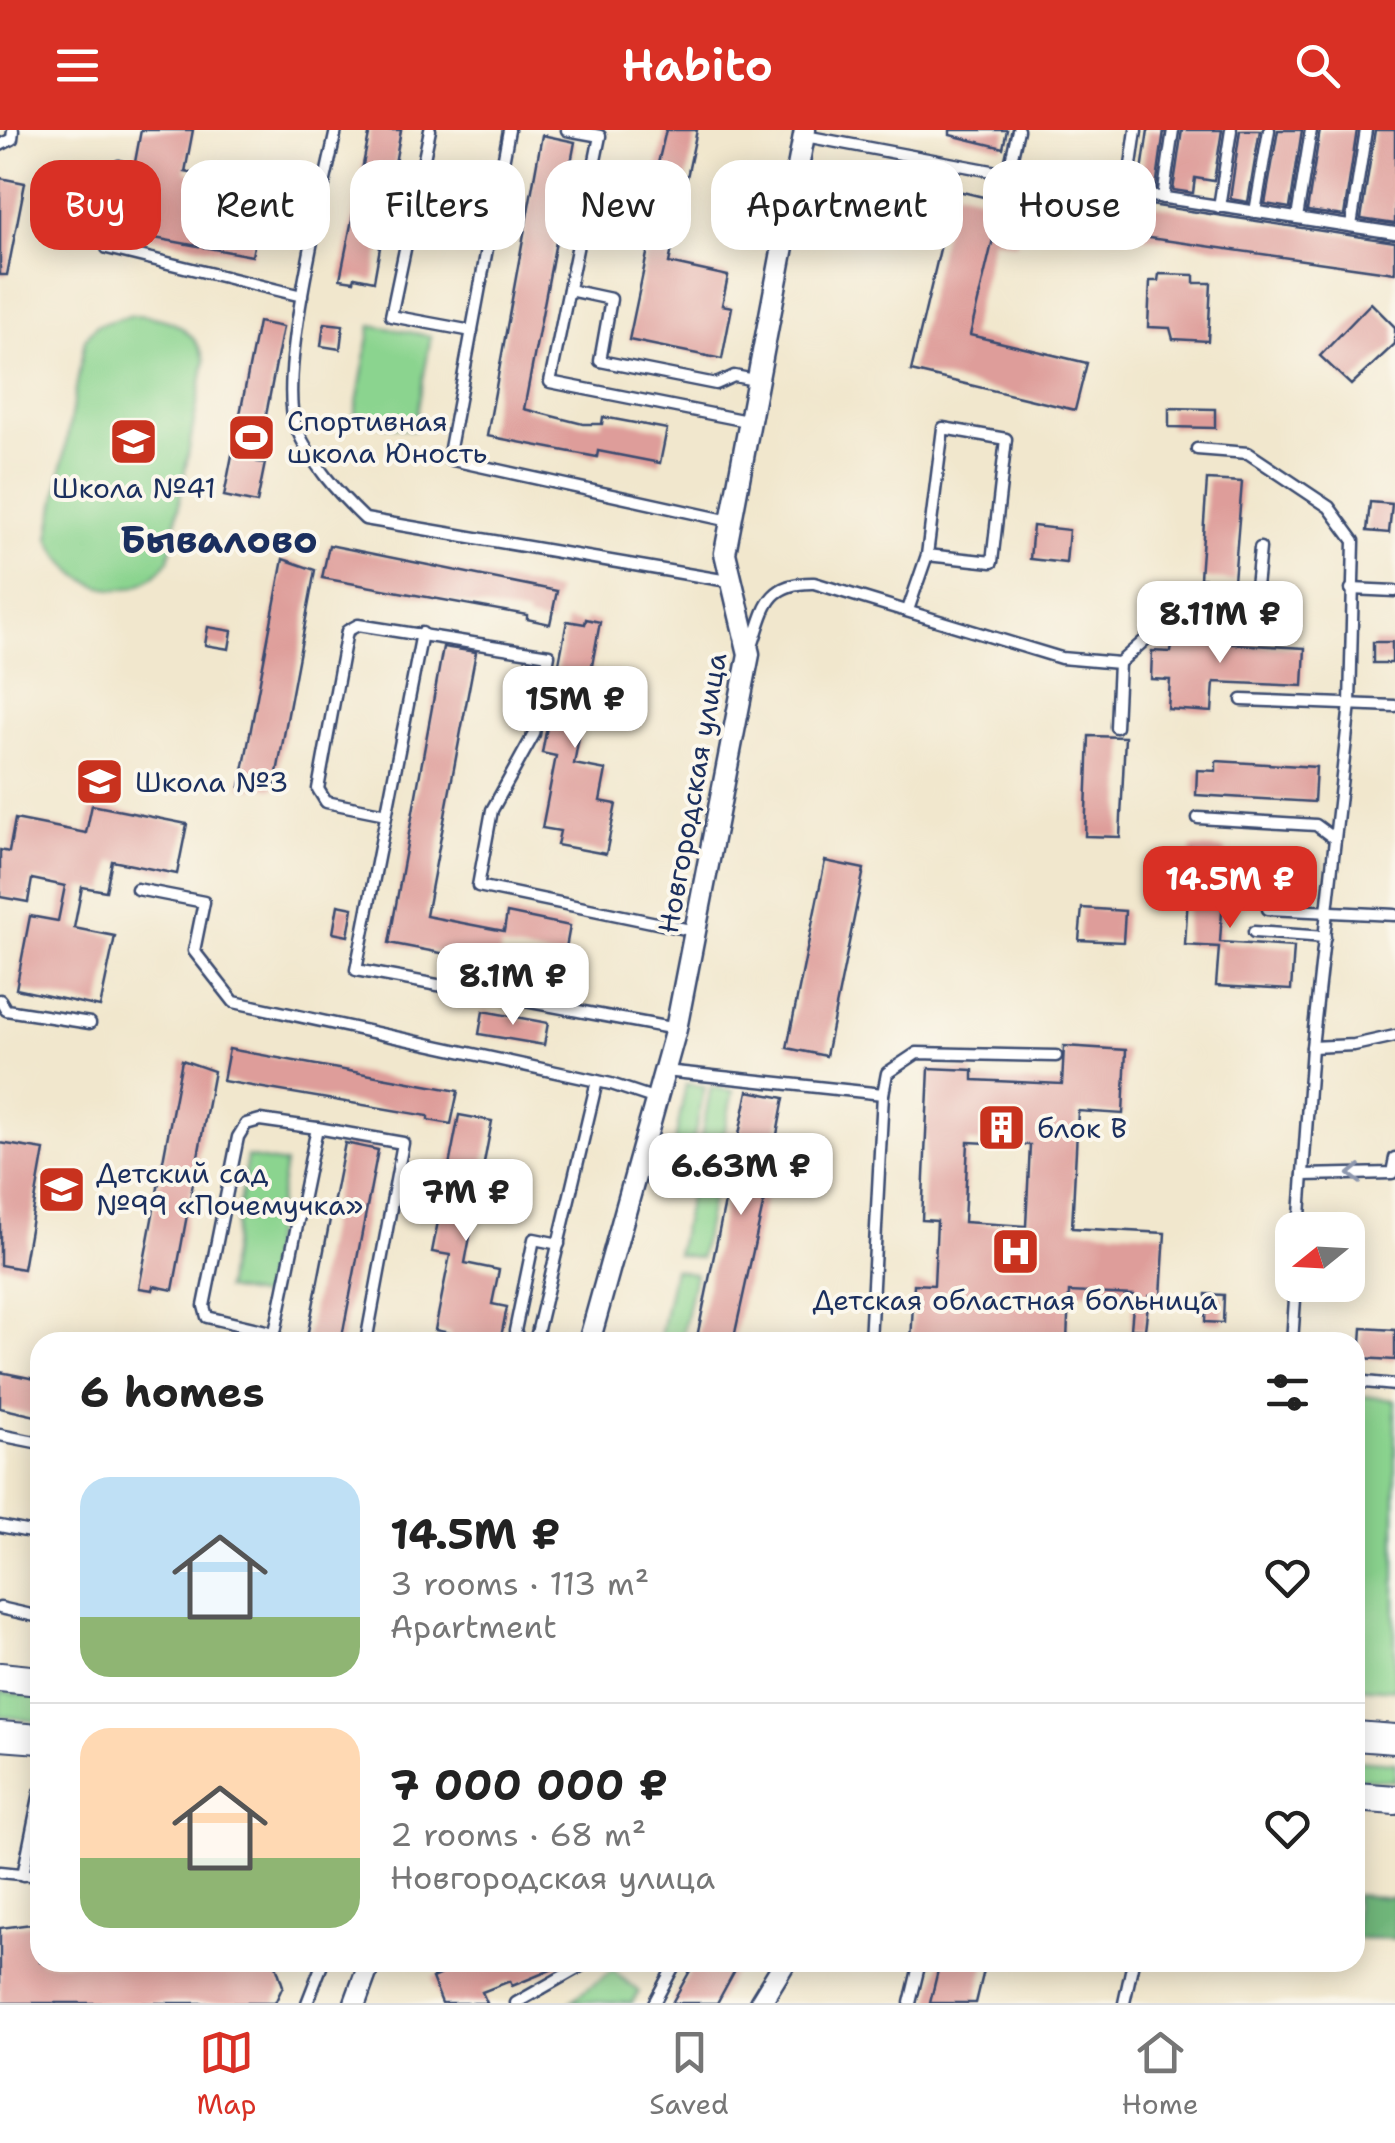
<!DOCTYPE html>
<html lang="en">
<head>
<meta charset="utf-8">
<style>
  body { margin:0; font-family:"Shantell Sans",sans-serif; background:#f6f6f6; color:#222; height:100vh; display:flex; flex-direction:column; font-size:38px; white-space:nowrap }
  * { box-sizing:border-box; margin:0 }
  p { font-size:32px; color:#767676 }
  .icon { flex:none; width:55px; height:55px; fill:none; stroke:currentColor; stroke-width:2; stroke-linecap:round; stroke-linejoin:round }
  .map { position:relative; flex:1; overflow:hidden }
  .drawer { position:absolute; left:30px; top:1202px; width:1335px; height:640px; display:flex; flex-direction:column; background:#fff; border-radius:30px; box-shadow:0 5px 25px #0003 }
  .drawer>* { flex:none }
  .banner { position:absolute; left:30px; top:30px; width:1335px; height:90px; display:flex; gap:20px }
  .needle { width:65px; rotate:252deg }
  .fabs { position:absolute; left:1275px; top:1082px; display:grid; gap:20px }
  .fabs a { display:grid; place-items:center; width:90px; height:90px; border-radius:20px; background:#fff; box-shadow:0 5px 25px #0003; font-size:50px }
  .price { position:absolute; translate:-50% -85px; padding:0 22px; border-radius:20px; background:#fff; color:#222; font-size:32px; line-height:65px; filter:drop-shadow(0 2px 5px #0008) }
  .price::after { content:''; position:absolute; left:50%; top:60px; width:30px; height:22px; margin-left:-15px; background:inherit; clip-path:polygon(0 0,100% 0,50% 100%) }
  .price.selected { background:#d93025; color:#fff }
  ul { padding:0; list-style:none }
  li { display:flex; align-items:center; gap:30px; height:250px; padding:0 50px }
  li+li { border-top:2px solid #e0e0e0 }
  li span { display:grid; place-items:center; flex:none; width:280px; height:200px; border-radius:30px; color:#555 }
  li>.icon { margin-inline-start:auto }
  span .icon { width:120px; height:120px; fill:#fffc; stroke-width:1 }
  li b { font-size:42px }
  h2 { display:flex; justify-content:space-between; align-items:center; height:120px; padding:0 50px; font-size:42px }
  .pill { padding:0 35px; border-radius:30px; background:#fff; box-shadow:0 5px 25px #0003; font-size:35px; line-height:90px }
  .pill.selected { background:#d93025; color:#fff }
  header { display:flex; justify-content:space-between; align-items:center; height:130px; padding:0 50px; background:#d93025; color:#fff; font-size:45px; font-weight:600 }
  .tab-bar { display:flex; justify-content:space-around; align-items:center; height:140px; border-top:2px solid #e0e0e0; background:#fff; font-size:28px; color:#767676 }
  .tab-bar a { display:grid; justify-items:center; gap:5px }
  .tab-bar .selected { color:#d93025 }
  .map>svg:first-child { display:block }
</style>
</head>
<body>
<header><svg class="icon" aria-label="menu" viewBox="0 0 24 24"><path d="M4 6h16M4 12h16M4 18h16"/></svg>Habito<svg class="icon" aria-label="search" viewBox="0 0 24 24"><circle cx="10" cy="10" r="6"/><path d="M15 15l6 6"/></svg></header>
<div class="map">
<svg width="1395" height="1873" viewBox="0 0 1395 1873">
  <rect width="100%" height="100%" fill="#fbf7ec"/>
  <filter id="ink" filterUnits="userSpaceOnUse"><feTurbulence type="fractalNoise" baseFrequency=".01" numOctaves="2"/><feDisplacementMap in="SourceGraphic" scale="20" xChannelSelector="R" yChannelSelector="G"/><feConvolveMatrix kernelMatrix="1 2 1 2 8 2 1 2 1" color-interpolation-filters="sRGB"/></filter>
  <filter id="wash" filterUnits="userSpaceOnUse"><feTurbulence type="fractalNoise" baseFrequency=".0048" numOctaves="4" result="noise"/><feDisplacementMap in="SourceGraphic" scale="40" xChannelSelector="R" yChannelSelector="G"/><feGaussianBlur stdDeviation="2.25" result="paint"/><feColorMatrix in="noise" values="0 0 0 0 0 0 0 0 0 0 0 0 0 0 0 0 0 1.4 0 .05"/><feComposite in="paint" operator="in"/></filter>
  <g filter="url(#wash)">
    <rect width="100%" height="100%" fill="#f1e7cd"/>
    <g fill="#8bd48f" stroke="#538276" stroke-width="2.5">
      <path d="M132,185c36,1 60,11 73,45l-36,200c-38,51 -96,30 -120,-22l36,-199 12,-14z"/>
      <polygon points="371,195 431,206 414,300 354,289"/>
      <polygon points="686,954 705,956 688,1035 671,1032"/>
      <polygon points="711,957 733,961 718,1033 697,1028"/>
      <polygon points="247,1027 285,1034 263,1166 225,1159"/>
      <polygon points="694,1044 716,1049 700,1128 677,1124"/>
      <polygon points="674,1139 695,1144 681,1212 659,1212"/>
      <polygon points="1355,1265 1395,1270 1395,1560 1355,1557"/>
      <polygon points="0,1561 40,1567 40,1592 0,1586"/>
      <polygon points="1355,1630 1395,1633 1395,1651 1355,1648"/>
      <polygon points="613,1840 639,1862 632,1873 571,1871"/>
    </g>
    <polygon fill="#70b67a" stroke="#46726c" stroke-width="2.5" points="1355,1765 1395,1768 1395,1809 1355,1808"/>
    <g id="blocks">
      <g fill="#de9d9a" fill-rule="evenodd">
        <polygon points="141,0 193,0 185,42 265,58 252,126 122,102"/>
        <polygon points="370,0 401,0 374,151 355,147 354,151 340,149"/>
        <polygon points="666,0 697,0 669,133 728,146 722,175 732,177 722,229 629,210 648,119 638,117"/>
        <polygon points="950,0 1007,0 1003,18 950,5"/>
        <polygon points="1148,0 1164,0 1156,58 1140,55"/>
        <polygon points="1182,0 1222,0 1214,51 1195,48 1193,63 1173,60"/>
        <polygon points="1240,0 1260,0 1248,72 1230,69"/>
        <polygon points="1278,0 1302,0 1290,78 1265,74"/>
        <polygon points="1320,0 1357,0 1344,86 1307,81"/>
        <polygon points="1375,0 1395,0 1395,94 1361,89"/>
        <polygon points="542,5 575,12 524,279 583,294 602,294 603,287 667,299 660,333 598,321 597,327 487,306"/>
        <polygon points="0,48 25,53 7,145 0,145"/>
        <polygon points="954,60 1025,77 1016,114 993,109 970,205 1087,233 1075,280 911,241"/>
        <polygon points="1137,73 1395,112 1395,143 1128,105 1133,74"/>
        <polygon points="1159,144 1194,145 1194,153 1211,153 1208,211 1173,209 1170,198 1148,197 1150,151 1158,151"/>
        <polygon points="1371,173 1395,197 1395,214 1351,255 1320,226"/>
        <polygon points="258,192 283,197 257,332 265,333 257,373 224,366"/>
        <polygon points="324,193 343,195 340,219 321,216"/>
        <polygon points="1169,278 1215,279 1215,298 1169,297"/>
        <polygon points="1207,350 1242,352 1234,451 1200,448"/>
        <polygon points="1370,372 1392,374 1389,403 1367,401"/>
        <polygon points="1033,396 1069,400 1066,433 1030,429"/>
        <polygon points="329,415 557,461 550,494 527,489 527,485 322,448"/>
        <polygon points="283,429 315,440 274,659 255,655 254,659 240,657"/>
        <polygon points="586,489 600,492 574,634 606,640 600,671 616,674 606,724 557,715 560,701 542,698 556,626 542,623 567,491 585,494"/>
        <polygon points="1176,494 1218,496 1217,513 1305,518 1303,556 1214,552 1212,582 1168,579 1170,550 1151,549 1152,521 1171,522"/>
        <polygon points="208,497 232,501 229,519 205,515"/>
        <rect x="1373" y="512" width="19" height="21"/>
        <polygon points="443,517 476,522 426,786 504,801 507,783 570,796 564,829 501,817 498,834 389,813"/>
        <polygon points="1089,606 1125,607 1120,707 1085,706"/>
        <polygon points="1216,631 1316,637 1314,672 1196,665 1197,640 1216,641"/>
        <polygon points="92,675 187,694 177,744 112,731 106,761 82,757 74,798 115,806 100,877 16,859 30,786 58,791 65,756 32,749 28,772 0,767 0,720 9,722 15,689 86,703"/>
        <polygon points="1191,717 1226,719 1220,812 1294,817 1291,860 1216,856 1219,817 1185,815"/>
        <polygon points="825,731 864,739 826,926 787,918"/>
        <polygon points="338,775 353,778 348,806 333,803"/>
        <polygon points="1082,778 1125,781 1123,812 1079,810"/>
        <polygon points="483,881 548,893 544,915 479,904"/>
        <path d="M1064,916l62,4 -3,64 -45,-3 -6,117 93,5 -4,63h-12l-4,34 -14,-1 3,-34 -65,-3 -2,50h-156l3,-58 20,1 3,-64 -15,-1 7,-152 44,2v10l89,4zM968,1012l62,3 -4,81 -62,-4z"/>
        <polygon points="229,919 458,961 451,994 428,990 428,986 223,951"/>
        <polygon points="182,930 214,941 173,1160 154,1156 153,1160 139,1158"/>
        <polygon points="748,961 784,968 767,1057 733,1212 696,1212"/>
        <polygon points="459,985 492,991 465,1133 499,1140 492,1174 507,1177 500,1212 449,1212 450,1203 435,1200 450,1125 432,1122"/>
        <polygon points="0,1013 44,1020 23,1139 0,1135"/>
        <polygon points="345,1013 378,1020 341,1212 306,1212"/>
        <polygon points="1206,1164 1224,1165 1223,1193 1205,1192"/>
        <polygon points="1362,1198 1395,1200 1395,1230 1360,1228"/>
        <polygon points="0,1242 40,1250 40,1287 0,1278"/>
        <polygon points="40,1793 40,1832 275,1832 283,1856 275,1873 0,1873 0,1798"/>
        <polygon points="447,1832 568,1832 568,1833 512,1856 510,1851 482,1862 487,1873 442,1873 432,1848 450,1840"/>
        <polygon points="695,1832 721,1832 735,1840 717,1873 672,1873"/>
        <polygon points="940,1832 986,1832 976,1873 930,1873"/>
      </g>
    </g>
  </g>
  <g filter="url(#ink)">
    <use href="#blocks" fill-opacity="0" stroke="#3b4b6f" stroke-width="2.5"/>
    <g fill="none" stroke-linecap="round" stroke-linejoin="round">
      <defs>
        <g id="lane">
          <path d="M336,0c-12,59 -60,248 -40,297 16,38 40,64 69,92l363,62"/>
          <polyline points="430,0 391,186 472,201"/>
          <polyline points="509,0 448,329 730,391"/>
          <polyline points="567,0 600,6 550,252 747,291"/>
          <polyline points="805,6 1008,44 1395,103"/>
          <polyline points="0,15 12,9 13,0"/>
          <polyline points="119,36 107,118 302,166"/>
          <polyline points="1008,44 1018,0"/>
          <polyline points="1127,63 1136,0"/>
          <polyline points="1163,68 1173,0"/>
          <polyline points="1219,77 1231,0"/>
          <polyline points="1255,82 1269,0"/>
          <polyline points="1297,88 1311,0"/>
          <polyline points="1351,96 1366,0"/>
          <polyline points="569,160 611,169 600,231 716,254 734,246 755,250"/>
          <polyline points="1197,319 1248,323 1329,377 1354,411 1350,574 1312,917 1299,1100"/>
          <polyline points="1351,459 1395,461"/>
          <polyline points="908,480 927,425 992,432 1006,309 943,298 927,425"/>
          <polyline points="422,503 356,840 676,899"/>
          <path d="M751,519c14,-39 14,-67 63,-66l247,75 58,5 77,-68 59,2 5,-49"/>
          <polyline points="1242,570 1395,576"/>
          <polyline points="1116,597 1119,533"/>
          <polyline points="386,684 326,672 318,659 347,501 358,495 549,525 534,604 492,680 478,756 695,801"/>
          <polyline points="1198,688 1316,695 1335,709"/>
          <polyline points="137,759 204,772 194,821 234,872 611,954 656,969"/>
          <polyline points="1268,779 1395,785"/>
          <polyline points="1254,802 1325,807"/>
          <polyline points="0,870 6,880 90,893"/>
          <polyline points="1312,917 1354,915 1395,906"/>
          <polyline points="665,941 883,964 870,1212"/>
          <polyline points="883,964 887,943 917,923 1056,926"/>
          <polyline points="1303,1045 1392,1043 1395,1028"/>
          <polyline points="275,1203 207,1187 204,1176 238,1007 246,994 260,990 317,998"/>
          <polyline points="273,1212 317,998 403,1013 366,1212"/>
          <polyline points="520,1212 515,1201 534,1109 559,1114"/>
          <polyline points="535,1212 597,951"/>
          <polyline points="1292,1212 1296,1155"/>
          <polyline points="1355,1251 1395,1255"/>
          <polyline points="0,1305 40,1313"/>
          <polyline points="0,1396 40,1404"/>
          <polyline points="0,1478 40,1487"/>
          <polyline points="0,1742 40,1746"/>
          <polyline points="23,1745 40,1662"/>
          <polyline points="307,1873 323,1832"/>
          <polyline points="516,1873 588,1832"/>
          <polyline points="654,1873 676,1832"/>
          <polyline points="910,1873 920,1832"/>
          <polyline points="1124,1873 1133,1832"/>
        </g>
        <g id="street">
          <polyline points="589,1212 676,899 749,524 725,423 805,0"/>
          <polyline points="355,1873 370,1832"/>
          <polyline points="760,1873 785,1832"/>
        </g>
        <g id="secondary">
          <polyline points="0,1547 40,1551"/>
          <polyline points="0,1606 40,1609"/>
          <polyline points="1355,1606 1395,1609"/>
          <polyline points="1355,1667 1395,1670"/>
        </g>
      </defs>
      <use href="#lane" stroke="#3b4b6f" stroke-width="15"/>
      <use href="#street" stroke="#3b4b6f" stroke-width="25"/>
      <use href="#secondary" stroke="#3b4b6f" stroke-width="32"/>
      <use href="#lane" stroke="#fff" stroke-width="10"/>
      <use href="#street" stroke="#fff" stroke-width="20"/>
      <use href="#secondary" stroke="#fff" stroke-width="28"/>
    </g>
    <defs><path id="oneway-chevron" d="M-2-3.5L2.5 0L-2 3.5" fill="none" stroke-width="1.6" stroke-linecap="round" stroke-linejoin="round" transform="scale(2.5)"/></defs>
    <use stroke="#8d97ae" href="#oneway-chevron" transform="translate(1355 1044) rotate(179)"/>
  </g>
  <defs>
    <symbol id="stadium-square" viewBox="-11 -11 22 22"><rect x="-9" y="-9" width="18" height="18" rx="4" fill="#c8321e" stroke="#fbf7ec"/><path d="M0-5a6.5 5 0 1 0 0 10a6.5 5 0 1 0 0-10ZM-3.5-1.8h7v3.6h-7Z" fill="#fff"/></symbol>
    <symbol id="school-square" viewBox="-11 -11 22 22"><rect x="-9" y="-9" width="18" height="18" rx="4" fill="#c8321e" stroke="#fbf7ec"/><path d="M0-5L7-2L0 1L-7-2ZM-4 1L0 2.5L4 1V4Q0 6-4 4Z" fill="#fff"/></symbol>
    <symbol id="building-square" viewBox="-11 -11 22 22"><rect x="-9" y="-9" width="18" height="18" rx="4" fill="#c8321e" stroke="#fbf7ec"/><path d="M-4-6H4V6H1V3H-1V6H-4ZM-2.5-4.3h1.7v1.8h-1.7ZM.8-4.3h1.7v1.8H.8ZM-2.5-1h1.7V.8h-1.7ZM.8-1h1.7V.8H.8Z" fill="#fff"/></symbol>
    <symbol id="hospital-square" viewBox="-11 -11 22 22"><rect x="-9" y="-9" width="18" height="18" rx="4" fill="#c8321e" stroke="#fbf7ec"/><path d="M-5-5h3v3.5h4V-5h3V5h-3V1.5h-4V5h-3Z" fill="#fff"/></symbol>
  </defs>
  <g fill-rule="evenodd">
    <use href="#stadium-square" x="224" y="280" width="55" height="55"/>
    <use href="#school-square" x="106" y="284" width="55" height="55"/>
    <use href="#school-square" x="72" y="624" width="55" height="55"/>
    <use href="#building-square" x="974" y="970" width="55" height="55"/>
    <use href="#school-square" x="34" y="1032" width="55" height="55"/>
    <use href="#hospital-square" x="988" y="1094" width="55" height="55"/>
  </g>
  <g text-anchor="middle" stroke-width="8" stroke-linejoin="round" paint-order="stroke">
    <g font-size="28" fill="#1b2f5e" stroke="#fbf7ec" text-anchor="start">
      <text x="287" y="301">Спортивная<tspan x="287" dy="32">школа Юность</tspan></text>
      <text x="134" y="368" text-anchor="middle">Школа №41</text>
      <text x="135" y="662">Школа №3</text>
      <text x="1037" y="1008">блок В</text>
      <text x="96" y="1053">Детский сад<tspan x="96" dy="32">№99 «Почемучка»</tspan></text>
      <text x="1015" y="1180" text-anchor="middle">Детская областная больница</text>
    </g>
    <g font-size="28" fill="#1b2f5e" stroke="#fbf7ec">
      <text transform="translate(692 663) rotate(-80)" y="10">Новгородская улица</text>
    </g>
    <g font-size="38" font-weight="bold" fill="#1b2f5e" stroke="#fbf7ec">
      <text x="219" y="423">Бывалово</text>
    </g>
  </g>
</svg>
<div class="fabs">
<a><svg class="needle" viewBox="-14 -14 28 28"><path d="M0-13l5 13h-10z" fill="#e53935"/><path d="M0 13l5-13h-10z" fill="#767676"/></svg></a>
</div>
<b class="price" style="left:1220px;top:536px">8.11M ₽</b>
<b class="price" style="left:575px;top:621px">15M ₽</b>
<b class="price selected" style="left:1230px;top:801px">14.5M ₽</b>
<b class="price" style="left:513px;top:898px">8.1M ₽</b>
<b class="price" style="left:741px;top:1088px">6.63M ₽</b>
<b class="price" style="left:466px;top:1114px">7M ₽</b>
<div class="banner">
<a class="pill selected">Buy</a>
<a class="pill">Rent</a>
<a class="pill">Filters</a>
<a class="pill">New</a>
<a class="pill">Apartment</a>
<a class="pill">House</a>
</div>
<section class="drawer">
<h2>6 homes<svg class="icon" aria-label="filters" viewBox="0 0 24 24"><path d="M4 7h16M4 17h16"/><circle cx="9" cy="7" r="2"/><circle cx="15" cy="17" r="2"/></svg></h2>
<ul>
<li><span style="background:linear-gradient(#bfe0f5 70%,#8fb573 0)"><svg class="icon" aria-label="home" viewBox="0 0 24 24"><path d="M3 11l9-7 9 7M6 9v11h12V9"/></svg></span><div><b>14.5M ₽</b><p>3 rooms · 113 m²</p><p>Apartment</p></div><svg class="icon" aria-label="heart" viewBox="0 0 24 24"><path d="M12 20l-8-8c-3-5 5-10 8-4 3-6 11-1 8 4z"/></svg></li>
<li><span style="background:linear-gradient(#ffd9b3 65%,#8fb573 0)"><svg class="icon" aria-label="home" viewBox="0 0 24 24"><path d="M3 11l9-7 9 7M6 9v11h12V9"/></svg></span><div><b>7 000 000 ₽</b><p>2 rooms · 68 m²</p><p>Новгородская улица</p></div><svg class="icon" aria-label="heart" viewBox="0 0 24 24"><path d="M12 20l-8-8c-3-5 5-10 8-4 3-6 11-1 8 4z"/></svg></li>
</ul>
</section>
</div>
<nav class="tab-bar">
<a class="selected"><svg class="icon" aria-label="map" viewBox="0 0 24 24"><path d="M3 6l6-2 6 2 6-2v14l-6 2-6-2-6 2zM9 4v14M15 6v14"/></svg>Map</a>
<a><svg class="icon" aria-label="saved" viewBox="0 0 24 24"><path d="M7 4h10v16l-5-4-5 4z"/></svg>Saved</a>
<a><svg class="icon" aria-label="home" viewBox="0 0 24 24"><path d="M3 11l9-7 9 7M6 9v11h12V9"/></svg>Home</a>
</nav>
</body>
</html>
